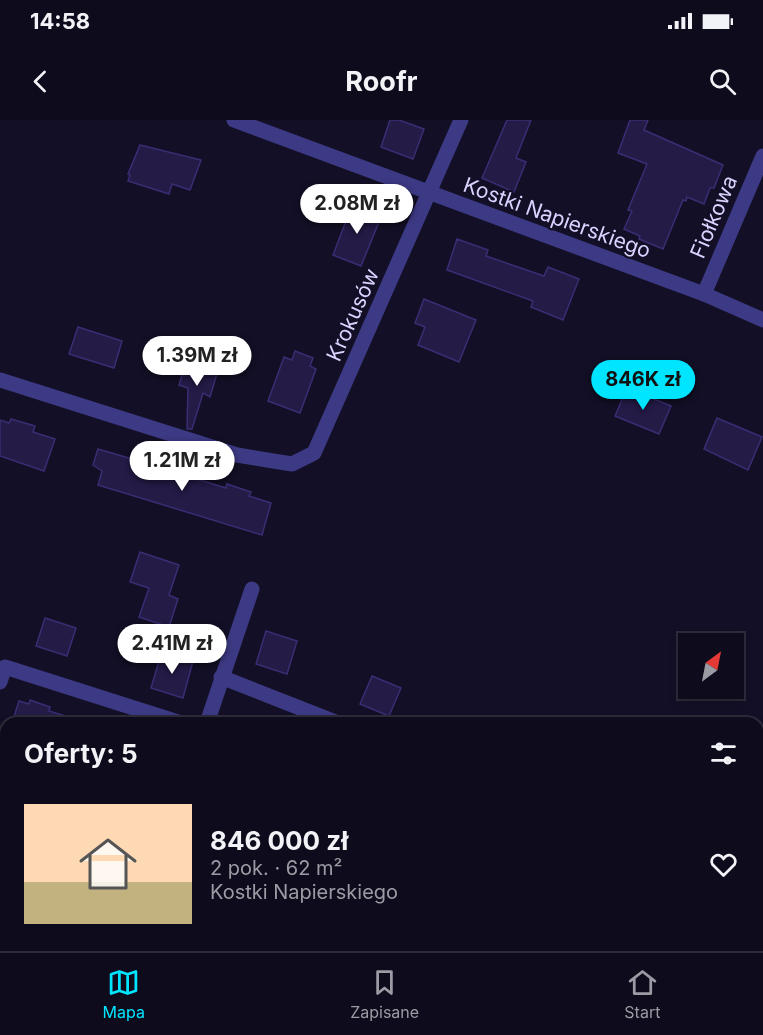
<!DOCTYPE html>
<html lang="pl">
<head>
<meta charset="utf-8">
<style>
  body { margin:0; font-family:Inter,sans-serif; background:#1c1929; color:#f1f3f6; height:100vh; display:flex; flex-direction:column; font-size:22px; white-space:nowrap }
  * { box-sizing:border-box; margin:0 }
  p { font-size:20px; color:#9b9ba3 }
  .icon { flex:none; width:33px; height:33px; fill:none; stroke:currentColor; stroke-width:2; stroke-linecap:round; stroke-linejoin:round }
  .map { position:relative; flex:1; overflow:hidden }
  .details { position:absolute; left:0px; top:597px; width:764px; height:234px; display:flex; flex-direction:column; background:#0e0b1c; border-radius:18px 18px 0 0; box-shadow:0 3px 9px #0003,0 0 0 2px #2e2b3b }
  .details>* { flex:none }
  .needle { width:39px; rotate:32deg }
  .controls { position:absolute; left:678px; top:513px; display:grid; gap:12px }
  .controls a { display:grid; place-items:center; width:66px; height:66px; border-radius:0px; background:#0e0b1c; box-shadow:0 3px 9px #0003,0 0 0 2px #2e2b3b; font-size:30px }
  .price { position:absolute; translate:-50% -51px; padding:0 14px; border-radius:21px; background:#fff; color:#222; font-size:20px; line-height:39px; filter:drop-shadow(0 2px 3px #0008) }
  .price::after { content:''; position:absolute; left:50%; top:36px; width:18px; height:14px; margin-left:-9px; background:inherit; clip-path:polygon(0 0,100% 0,50% 100%) }
  .price.selected { background:#00e5ff; color:#111 }
  ul { padding:0; list-style:none }
  li { display:flex; align-items:center; gap:18px; height:150px; padding:0 24px }
  li span { display:grid; place-items:center; flex:none; width:168px; height:120px; border-radius:0px; color:#555 }
  li>.icon { margin-inline-start:auto }
  span .icon { width:72px; height:72px; fill:#fffc; stroke-width:1 }
  li b { font-size:26px }
  h2 { display:flex; justify-content:space-between; align-items:center; height:72px; padding:0 24px; font-size:26px }
  .status { display:flex; justify-content:space-between; align-items:center; height:42px; padding:0 30px; background:#0e0b1c; direction:ltr }
  .status svg { height:16px; fill:currentColor }
  header { display:flex; justify-content:space-between; align-items:center; height:78px; padding:0 24px; background:#0e0b1c; font-size:27px; font-weight:700 }
  .menu { display:flex; justify-content:space-around; align-items:center; height:84px; border-top:2px solid #2e2b3b; background:#0e0b1c; font-size:16px; color:#9b9ba3 }
  .menu a { display:grid; justify-items:center; gap:3px }
  .menu .selected { color:#00e5ff }
  .map>svg:first-child { display:block }
</style>
</head>
<body>
<div class="status"><b>14:58</b><svg viewBox="0 0 49 12"><path d="M0 12V9h3v3zM5 12V6h3v6zM10 12V3h3v9zM15 12V0h3v12zM26 1h20v11H26zM47 4h2v5h-2z"/></svg></div>
<header><svg class="icon" aria-label="back" viewBox="0 0 24 24"><path d="M15 5l-7 7 7 7"/></svg>Roofr<svg class="icon" aria-label="search" viewBox="0 0 24 24"><circle cx="10" cy="10" r="6"/><path d="M15 15l6 6"/></svg></header>
<div class="map">
<svg width="763" height="831" viewBox="0 0 763 831">
  <rect width="100%" height="100%" fill="#130f26"/>
  <g fill="#241b47" stroke="#3b2d73" stroke-width="1.5">
    <polygon points="390,0 399,0 424,9 413,39 381,27"/>
    <polygon points="507,0 531,0 516,38 526,42 514,72 482,58"/>
    <polygon points="630,0 648,0 644,10 723,45 714,68 710,68 704,84 687,77 686,81 683,80 663,129 639,119 640,116 624,109 632,91 628,90 647,44 618,33"/>
    <polygon points="140,25 201,40 190,70 172,64 169,74 128,61 130,55 128,54"/>
    <polygon points="352,85 365,90 366,88 381,97 361,146 333,135"/>
    <polygon points="457,119 488,130 486,136 544,156 548,147 579,159 563,200 531,187 533,181 447,150"/>
    <polygon points="424,179 476,200 459,242 418,225 425,207 415,203"/>
    <polygon points="78,207 122,221 114,248 69,234"/>
    <polygon points="295,231 313,238 310,246 316,249 300,293 268,281 284,237 292,240"/>
    <polygon points="186,241 218,250 210,277 203,273 192,309 187,309 188,268 179,265"/>
    <polygon points="627,268 671,286 659,314 615,296"/>
    <polygon points="717,298 762,317 748,350 704,329"/>
    <polygon points="11,299 35,306 33,312 55,319 44,351 0,336 0,300 9,303"/>
    <polygon points="98,329 156,346 157,342 181,350 180,354 226,368 227,364 251,372 249,376 271,383 262,415 98,365 102,351 93,345"/>
    <polygon points="140,432 179,445 169,475 178,479 169,507 139,497 149,468 130,462"/>
    <polygon points="45,498 76,508 67,536 36,526"/>
    <polygon points="266,511 297,521 287,554 256,544"/>
    <polygon points="162,531 193,541 183,578 151,568"/>
    <polygon points="372,556 401,568 389,596 360,584"/>
    <polygon points="30,580 50,587 49,591 75,599 75,603 12,603 19,581 29,584"/>
  </g>
  <g fill="none" stroke-linecap="round" stroke-linejoin="round">
    <g stroke="#3d3a85" stroke-width="15">
      <polyline points="234,0 704,174 763,200"/>
      <polyline points="704,174 763,36"/>
      <polyline points="0,260 237,335 292,344 314,333 461,0"/>
      <polyline points="221,557 338,603"/>
      <polyline points="0,562 5,547 181,603"/>
      <polyline points="207,603 252,469"/>
      <polyline points="758,792 763,795"/>
      <polyline points="139,831 141,825"/>
      <polyline points="396,831 399,825"/>
    </g>
  </g>
  <g text-anchor="middle" stroke-width="4.5" stroke-linejoin="round" paint-order="stroke">
    <g font-size="21" fill="#d9d4ff" stroke="#130f26">
      <text transform="translate(714 97) rotate(-67)" y="7">Fiołkowa</text>
      <text transform="translate(557 98) rotate(20)" y="7">Kostki Napierskiego</text>
      <text transform="translate(353 195) rotate(-66)" y="7">Krokusów</text>
    </g>
  </g>
</svg>
<div class="controls">
<a><svg class="needle" viewBox="-14 -14 28 28"><path d="M0-13l5 13h-10z" fill="#e53935"/><path d="M0 13l5-13h-10z" fill="#9b9ba3"/></svg></a>
</div>
<b class="price" style="left:357px;top:115px">2.08M zł</b>
<b class="price" style="left:197px;top:267px">1.39M zł</b>
<b class="price selected" style="left:643px;top:291px">846K zł</b>
<b class="price" style="left:182px;top:372px">1.21M zł</b>
<b class="price" style="left:172px;top:555px">2.41M zł</b>
<section class="details">
<h2>Oferty: 5<svg class="icon" aria-label="filters" viewBox="0 0 24 24"><path d="M4 7h16M4 17h16"/><circle cx="9" cy="7" r="2"/><circle cx="15" cy="17" r="2"/></svg></h2>
<ul>
<li><span style="background:linear-gradient(#ffd9b3 65%,#c2b280 0)"><svg class="icon" aria-label="home" viewBox="0 0 24 24"><path d="M3 11l9-7 9 7M6 9v11h12V9"/></svg></span><div><b>846 000 zł</b><p>2 pok. · 62 m²</p><p>Kostki Napierskiego</p></div><svg class="icon" aria-label="heart" viewBox="0 0 24 24"><path d="M12 20l-8-8c-3-5 5-10 8-4 3-6 11-1 8 4z"/></svg></li>
</ul>
</section>
</div>
<nav class="menu">
<a class="selected"><svg class="icon" aria-label="map" viewBox="0 0 24 24"><path d="M3 6l6-2 6 2 6-2v14l-6 2-6-2-6 2zM9 4v14M15 6v14"/></svg>Mapa</a>
<a><svg class="icon" aria-label="saved" viewBox="0 0 24 24"><path d="M7 4h10v16l-5-4-5 4z"/></svg>Zapisane</a>
<a><svg class="icon" aria-label="home" viewBox="0 0 24 24"><path d="M3 11l9-7 9 7M6 9v11h12V9"/></svg>Start</a>
</nav>
</body>
</html>
